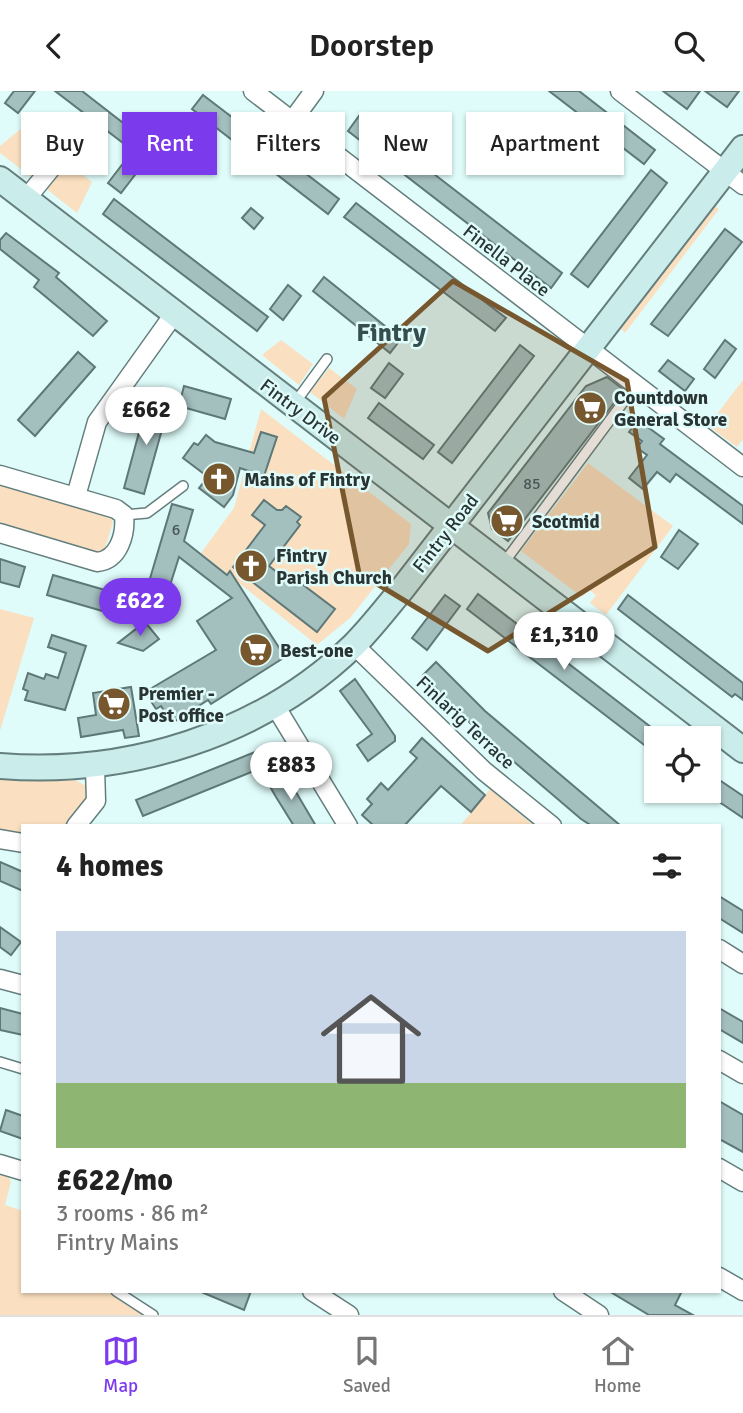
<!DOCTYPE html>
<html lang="en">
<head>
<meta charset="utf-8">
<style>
  body { margin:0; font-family:Signika,sans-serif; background:#f2f2f2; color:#222; height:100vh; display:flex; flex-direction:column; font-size:26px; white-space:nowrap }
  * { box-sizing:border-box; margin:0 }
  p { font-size:23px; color:#767676 }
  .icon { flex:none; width:38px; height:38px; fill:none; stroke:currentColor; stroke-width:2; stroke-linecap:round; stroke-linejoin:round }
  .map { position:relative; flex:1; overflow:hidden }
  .side { position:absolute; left:21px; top:733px; width:700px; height:469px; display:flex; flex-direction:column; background:#fff; border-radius:0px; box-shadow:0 2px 5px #0004 }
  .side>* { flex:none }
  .guide { position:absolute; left:21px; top:21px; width:702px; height:63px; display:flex; gap:14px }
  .tools { position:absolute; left:644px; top:635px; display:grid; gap:14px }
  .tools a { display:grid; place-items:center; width:77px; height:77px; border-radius:0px; background:#fff; box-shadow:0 2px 5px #0004; font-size:35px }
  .price { position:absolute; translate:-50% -60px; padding:0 16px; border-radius:24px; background:#fff; color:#222; font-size:23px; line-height:46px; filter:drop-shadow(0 2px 4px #0008) }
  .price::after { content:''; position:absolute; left:50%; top:42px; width:21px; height:16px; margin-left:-10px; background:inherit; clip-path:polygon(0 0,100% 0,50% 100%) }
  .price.selected { background:#7c3aed; color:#fff }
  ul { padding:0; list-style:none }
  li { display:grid; align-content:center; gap:14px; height:371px; padding:0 35px }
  li span { display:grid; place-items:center; height:217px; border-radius:0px; color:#555 }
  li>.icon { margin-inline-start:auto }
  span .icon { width:126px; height:126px; fill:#fffc; stroke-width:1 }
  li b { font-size:30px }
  h2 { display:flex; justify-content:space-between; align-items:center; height:84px; padding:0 35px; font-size:30px }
  .pill { padding:0 24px; border-radius:0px; background:#fff; box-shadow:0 2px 5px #0004; font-size:24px; line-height:63px }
  .pill.selected { background:#7c3aed; color:#fff }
  header { display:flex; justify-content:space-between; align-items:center; height:91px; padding:0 35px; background:#fff; font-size:32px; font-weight:600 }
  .dock { display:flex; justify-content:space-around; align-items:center; height:98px; border-top:2px solid #e0e0e0; background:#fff; font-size:19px; color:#767676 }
  .dock a { display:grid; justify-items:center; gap:4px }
  .dock .selected { color:#7c3aed }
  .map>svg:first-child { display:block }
</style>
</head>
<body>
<header><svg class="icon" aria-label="back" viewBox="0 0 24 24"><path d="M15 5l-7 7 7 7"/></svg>Doorstep<svg class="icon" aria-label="search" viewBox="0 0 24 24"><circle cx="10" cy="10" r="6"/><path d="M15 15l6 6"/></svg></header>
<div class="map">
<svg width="743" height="1224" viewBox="0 0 743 1224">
  <rect width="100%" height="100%" fill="#dffcfa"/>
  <g fill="#fae0c0">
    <polygon points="22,37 50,60 34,88 0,62 0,55"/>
    <polygon points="68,72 92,91 77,122 44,96"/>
    <polygon points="711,112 719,118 625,242 617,234"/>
    <polygon points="281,249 313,273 299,294 262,264"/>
    <polygon points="329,277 357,298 344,328 310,301"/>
    <polygon points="743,289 743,348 737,356 708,335"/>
    <polygon points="261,318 411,433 409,453 350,527 317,554 201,462 234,417"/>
    <polygon points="588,372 673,435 606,524 590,512 596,504 589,499 582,506 521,460"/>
    <polygon points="0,390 108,422 113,431 104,461 97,464 0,435"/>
    <polygon points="0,518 34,527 0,640"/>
    <polygon points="0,684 72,687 88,696 89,711 69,735 23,735 23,746 0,742"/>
    <polygon points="490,698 534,735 460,735"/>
    <polygon points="0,1080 6,1082 11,1091 5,1114 23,1120 23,1200 108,1201 142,1224 0,1224"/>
  </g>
  <g fill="#a3bfbe" stroke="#5e7877" stroke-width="2">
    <polygon points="14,0 35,0 18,22 5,12"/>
    <polygon points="55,0 82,0 136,42 127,55"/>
    <polygon points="549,0 579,0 655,59 644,73"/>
    <polygon points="663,0 700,0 687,18"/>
    <polygon points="705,0 739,0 727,16"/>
    <polygon points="203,4 339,108 328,123 192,18"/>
    <polygon points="359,25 562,182 551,197 348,40"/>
    <polygon points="125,70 138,80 121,102 108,92"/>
    <polygon points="651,79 667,92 588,196 571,183"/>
    <polygon points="114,108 268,226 257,240 103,123"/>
    <polygon points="356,112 506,227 495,240 344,126"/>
    <polygon points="251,117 263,127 254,138 242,127"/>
    <polygon points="725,138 742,151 668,245 651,233"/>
    <polygon points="6,142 59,182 56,186 107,230 93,245 34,196 39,189 0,158 0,149"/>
    <polygon points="324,186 401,248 390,262 313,200"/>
    <polygon points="288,194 301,205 283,229 270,218"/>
    <polygon points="725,249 736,258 715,287 704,278"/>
    <polygon points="520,254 534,265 452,372 438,361"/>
    <polygon points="78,261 95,276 35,345 18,329"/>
    <polygon points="668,269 694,288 685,300 659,280"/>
    <polygon points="389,272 403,283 385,307 371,297"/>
    <polygon points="607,286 624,299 508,450 492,438 488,422 586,295"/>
    <polygon points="184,295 231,308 225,328 179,315"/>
    <polygon points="148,308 168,317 144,403 124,397"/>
    <polygon points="379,312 434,354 423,368 368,327"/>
    <polygon points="638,329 664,348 660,353 743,415 743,433 676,383 670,391 657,381 643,398 629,387 647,364 637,357 642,350 629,341"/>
    <polygon points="261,341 277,346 264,385 240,377 233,404 224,416 199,397 208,386 183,367 194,352 198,354 206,344 215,351 254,362"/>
    <polygon points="264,409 277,419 282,419 286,415 301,426 297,431 300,434 269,475 295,495 298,490 335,518 317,541 233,476 265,434 252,424"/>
    <polygon points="172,413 193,419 184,450 227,484 230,480 285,566 211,613 208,609 172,632 161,615 156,618 145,601 216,559 197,530 232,507 179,466 166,507 146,501"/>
    <polygon points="679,439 698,453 678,478 661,466"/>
    <polygon points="0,468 25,476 19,496 0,491"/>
    <polygon points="53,484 143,510 137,530 47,504"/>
    <polygon points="478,503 656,640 656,663 467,518"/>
    <polygon points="445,504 460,515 427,559 412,547"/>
    <polygon points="628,504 743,592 743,609 735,603 732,606 618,518"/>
    <polygon points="145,531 159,548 143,560 118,552"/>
    <polygon points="52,544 86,555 65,619 25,609 28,600 23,598 28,582 44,588 46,583 58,587 66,562 48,556"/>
    <polygon points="436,571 485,620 621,735 592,735 581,728 478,640 423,584"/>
    <polygon points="355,588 395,645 395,650 368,670 357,654 372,643 340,600"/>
    <polygon points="131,596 139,645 125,647 123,639 81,646 78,627 96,624 93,602"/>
    <polygon points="422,647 485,704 471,721 441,695 404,735 374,735 362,724 372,713 367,708 381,692 388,699 417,667 410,661"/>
    <polygon points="260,659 266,675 143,725 136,709"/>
    <polygon points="284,682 293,696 316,735 294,735 276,706 268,692"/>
    <polygon points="709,682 743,705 743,727 709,704"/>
    <polygon points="0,771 23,781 23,800 0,790"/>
    <polygon points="719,805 743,820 743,842 719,827"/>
    <polygon points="0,836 21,851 11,864 0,856"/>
    <polygon points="0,917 23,923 23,944 0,939"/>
    <polygon points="719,917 743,931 743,952 719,938"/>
    <polygon points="719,1010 743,1024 743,1061 719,1048"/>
    <polygon points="6,1019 23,1025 23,1048 0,1040"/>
    <polygon points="199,1200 251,1200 244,1219"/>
    <polygon points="609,1200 682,1200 675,1214 693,1224 649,1224"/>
  </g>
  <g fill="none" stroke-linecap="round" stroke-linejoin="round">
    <defs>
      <g id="lane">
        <polyline points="294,313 327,268"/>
        <polyline points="124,424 147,422 183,395"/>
        <polyline points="503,473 636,294"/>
        <polyline points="0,971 23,978"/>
        <polyline points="116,1200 153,1224"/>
      </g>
      <g id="street">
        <polyline points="253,0 743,376"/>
        <polyline points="620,0 743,94"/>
        <polyline points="292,30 314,0"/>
        <polyline points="26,108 65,60"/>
        <path d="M0,384l116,34 8,6c2,19 -5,45 -27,47l-97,-29"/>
        <polyline points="76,405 97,331 174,223"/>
        <polyline points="354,554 484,680 552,735"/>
        <polyline points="274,613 348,735"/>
        <polyline points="76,735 96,710 95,676"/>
        <polyline points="0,748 23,752"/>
        <polyline points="719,858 743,873"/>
        <polyline points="0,888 23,894"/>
        <polyline points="719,969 743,983"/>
        <polyline points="0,1073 23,1080"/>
        <polyline points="719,1077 743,1091"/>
        <polyline points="719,1186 743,1200"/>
        <polyline points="312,1200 349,1224"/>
        <polyline points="563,1200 599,1224"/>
      </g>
      <g id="secondary">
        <polyline points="0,88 743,659"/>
        <path d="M0,675c127,10 260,-30 354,-121 17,-17 33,-38 49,-57l340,-440"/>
      </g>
    </defs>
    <use href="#lane" stroke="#647e7d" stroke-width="12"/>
    <use href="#street" stroke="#647e7d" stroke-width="21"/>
    <use href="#secondary" stroke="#647e7d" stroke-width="28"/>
    <use href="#lane" stroke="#fff" stroke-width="9"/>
    <use href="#street" stroke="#fff" stroke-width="18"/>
    <use href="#secondary" stroke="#caedec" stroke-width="24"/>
  </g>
  <path fill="#77572d" fill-opacity="0.2" stroke="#77572d" stroke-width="5" stroke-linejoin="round" d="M453,190l174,100 28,166 -167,104 -129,-78 -35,-175z"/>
  <defs>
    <symbol id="supermarket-disc" viewBox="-11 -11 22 22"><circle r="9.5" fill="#77572d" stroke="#dffcfa"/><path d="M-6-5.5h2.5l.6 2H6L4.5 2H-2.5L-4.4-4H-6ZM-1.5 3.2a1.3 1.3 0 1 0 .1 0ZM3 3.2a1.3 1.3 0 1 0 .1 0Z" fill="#fff"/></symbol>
    <symbol id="church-disc" viewBox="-11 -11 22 22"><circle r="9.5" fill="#77572d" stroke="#dffcfa"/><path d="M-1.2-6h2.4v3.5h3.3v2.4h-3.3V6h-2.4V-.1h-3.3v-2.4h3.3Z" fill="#fff"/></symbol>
  </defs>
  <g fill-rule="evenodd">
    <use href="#supermarket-disc" x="571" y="298" width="38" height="38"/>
    <use href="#church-disc" x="200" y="369" width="38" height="38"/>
    <use href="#supermarket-disc" x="488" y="411" width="38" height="38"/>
    <use href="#church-disc" x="232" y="456" width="38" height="38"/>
    <use href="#supermarket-disc" x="237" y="540" width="38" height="38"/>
    <use href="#supermarket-disc" x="95" y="594" width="38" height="38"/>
  </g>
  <g text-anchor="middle" stroke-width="5" stroke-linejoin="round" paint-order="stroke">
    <g font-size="16" fill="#485756">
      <text x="532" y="398">85</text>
      <text x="176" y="444">6</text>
    </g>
    <g font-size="19" fill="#293433" stroke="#dffcfa">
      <text transform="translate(507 169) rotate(38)" y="7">Finella Place</text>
      <text transform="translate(301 320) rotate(37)" y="7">Fintry Drive</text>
      <text transform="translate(445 442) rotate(-52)" y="7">Fintry Road</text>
      <text transform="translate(466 631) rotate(43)" y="7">Finlarig Terrace</text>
    </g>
    <g font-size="19" font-weight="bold" fill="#293433" stroke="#dffcfa" text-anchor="start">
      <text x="614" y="313">Countdown<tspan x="614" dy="22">General Store</tspan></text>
      <text x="244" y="395">Mains of Fintry</text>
      <text x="532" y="437">Scotmid</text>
      <text x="276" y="471">Fintry<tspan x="276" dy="22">Parish Church</tspan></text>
      <text x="280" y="566">Best-one</text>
      <text x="138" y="609">Premier -<tspan x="138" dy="22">Post office</tspan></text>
    </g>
    <g font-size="26" font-weight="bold" fill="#354d4c" stroke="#dffcfa">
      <text x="391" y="250">Fintry</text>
    </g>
  </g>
</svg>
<div class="tools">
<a><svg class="icon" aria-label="locate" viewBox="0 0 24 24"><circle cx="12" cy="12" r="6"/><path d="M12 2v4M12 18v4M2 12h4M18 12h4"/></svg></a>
</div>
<b class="price" style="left:146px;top:356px">£662</b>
<b class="price selected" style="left:140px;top:547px">£622</b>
<b class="price" style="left:564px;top:581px">£1,310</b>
<b class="price" style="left:291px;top:711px">£883</b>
<div class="guide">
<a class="pill">Buy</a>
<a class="pill selected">Rent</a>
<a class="pill">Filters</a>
<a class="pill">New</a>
<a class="pill">Apartment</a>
</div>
<section class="side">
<h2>4 homes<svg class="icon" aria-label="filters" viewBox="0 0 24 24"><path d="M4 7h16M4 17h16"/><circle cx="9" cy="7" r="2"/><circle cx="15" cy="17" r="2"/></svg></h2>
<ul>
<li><span style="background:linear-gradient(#c9d6e8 70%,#8fb573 0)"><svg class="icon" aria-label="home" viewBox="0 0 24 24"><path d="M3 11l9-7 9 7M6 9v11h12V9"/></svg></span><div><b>£622/mo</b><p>3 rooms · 86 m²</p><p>Fintry Mains</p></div></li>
</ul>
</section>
</div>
<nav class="dock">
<a class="selected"><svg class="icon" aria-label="map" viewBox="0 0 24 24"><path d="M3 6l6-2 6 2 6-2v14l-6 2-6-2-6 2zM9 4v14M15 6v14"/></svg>Map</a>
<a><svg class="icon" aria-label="saved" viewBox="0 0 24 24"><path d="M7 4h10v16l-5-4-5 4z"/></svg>Saved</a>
<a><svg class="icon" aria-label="home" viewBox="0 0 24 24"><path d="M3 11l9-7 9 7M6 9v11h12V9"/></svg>Home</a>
</nav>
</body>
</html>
